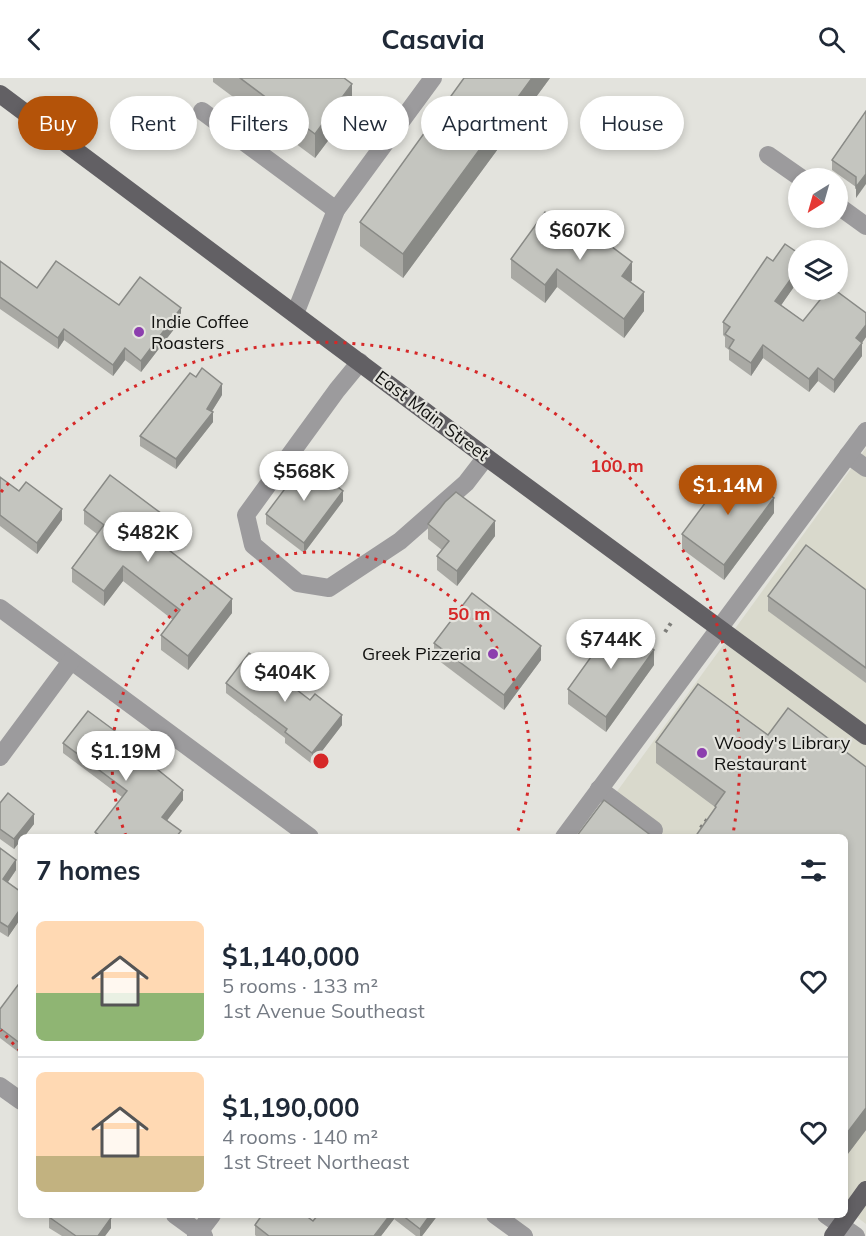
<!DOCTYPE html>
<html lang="en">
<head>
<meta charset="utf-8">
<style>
  body { margin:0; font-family:Mulish,sans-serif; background:#f6f6f7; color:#1f2937; height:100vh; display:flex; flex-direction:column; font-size:22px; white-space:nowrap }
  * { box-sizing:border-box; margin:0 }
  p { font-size:20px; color:#747a83 }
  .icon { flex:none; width:33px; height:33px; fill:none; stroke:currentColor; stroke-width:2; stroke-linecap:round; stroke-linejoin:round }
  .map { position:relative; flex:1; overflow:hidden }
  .panel { position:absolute; left:18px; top:756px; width:830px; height:384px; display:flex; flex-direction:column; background:#fff; border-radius:9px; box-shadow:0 3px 9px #0003 }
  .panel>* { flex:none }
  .top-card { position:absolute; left:18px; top:18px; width:831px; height:54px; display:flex; gap:12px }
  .needle { width:39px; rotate:217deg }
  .controls { position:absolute; left:788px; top:90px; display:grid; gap:12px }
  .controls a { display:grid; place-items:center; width:60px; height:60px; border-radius:50%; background:#fff; box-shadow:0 3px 9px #0003; font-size:30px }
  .price { position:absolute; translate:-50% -51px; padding:0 14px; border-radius:21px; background:#fff; color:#222; font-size:20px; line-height:39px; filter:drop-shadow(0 2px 3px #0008) }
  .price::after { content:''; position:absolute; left:50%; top:36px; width:18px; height:14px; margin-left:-9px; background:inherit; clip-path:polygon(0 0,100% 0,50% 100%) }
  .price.current { background:#b45309; color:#fff }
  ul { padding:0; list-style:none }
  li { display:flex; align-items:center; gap:18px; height:150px; padding:0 18px }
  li+li { border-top:2px solid #e0e1e3 }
  li span { display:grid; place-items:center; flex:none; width:168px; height:120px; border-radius:9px; color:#555 }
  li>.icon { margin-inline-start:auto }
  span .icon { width:72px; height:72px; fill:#fffc; stroke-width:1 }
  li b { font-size:26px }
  h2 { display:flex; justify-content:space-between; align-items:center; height:72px; padding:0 18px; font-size:26px }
  .chip { padding:0 21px; border-radius:27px; background:#fff; box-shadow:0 3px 9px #0003; font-size:21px; line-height:54px }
  .chip.current { background:#b45309; color:#fff }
  header { display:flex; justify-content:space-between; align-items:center; height:78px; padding:0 18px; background:#fff; font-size:27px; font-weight:700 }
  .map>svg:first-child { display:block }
</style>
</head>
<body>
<header><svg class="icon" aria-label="back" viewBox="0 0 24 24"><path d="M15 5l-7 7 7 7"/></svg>Casavia<svg class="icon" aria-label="search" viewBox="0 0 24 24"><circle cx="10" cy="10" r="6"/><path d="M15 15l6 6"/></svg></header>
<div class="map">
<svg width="866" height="1158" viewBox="0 0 866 1158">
  <rect width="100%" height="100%" fill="#e3e3dd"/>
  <polygon fill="#d9d9cc" points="866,370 866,1146 845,1130 844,759 584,759"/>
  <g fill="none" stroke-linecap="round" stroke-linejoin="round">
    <g stroke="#7d7d79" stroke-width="4" stroke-dasharray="3 4.5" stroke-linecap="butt">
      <polyline points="665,554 673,542"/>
      <polyline points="709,759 699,752 710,738"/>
    </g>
    <g stroke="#9c9b9d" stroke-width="18">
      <polyline points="202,33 336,132"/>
      <polyline points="768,77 801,100"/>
      <polyline points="837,127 866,148"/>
      <polyline points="295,236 336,132 433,0"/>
      <polyline points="360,284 337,312 246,437 253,467 298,505 329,510 400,463 466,405 486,379"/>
      <polyline points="848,377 866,390"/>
      <polyline points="0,530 310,759"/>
      <polyline points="0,679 71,583"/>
      <polyline points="599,711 654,752"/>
      <polyline points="564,759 866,353"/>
      <polyline points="0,1008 21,1023"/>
      <polyline points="175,1137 204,1158"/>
      <polyline points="495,1137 524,1158"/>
      <polyline points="826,1137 856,1158"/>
      <polyline points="196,1158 212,1137"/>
    </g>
    <g stroke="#626064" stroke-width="18">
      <polyline points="0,16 486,379 866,658"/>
      <polyline points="833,1158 866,1112"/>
    </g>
  </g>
  <g fill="#a9a9a4">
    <polygon points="213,0 344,0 352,31 315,80 213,4"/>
    <polygon points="464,0 550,0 403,200 360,168 360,144"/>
    <polygon points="866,33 856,120 856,109 832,92 832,82"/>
    <polygon points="570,153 609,166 632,202 631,204 644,233 624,260 557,209 545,225 511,200 511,181"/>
    <polygon points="798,175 798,203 781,227 803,243 866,259 862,265 862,278 834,315 818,303 809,314 763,280 751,298 729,282 729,272 725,269 725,259 723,257 723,244 773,183"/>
    <polygon points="0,183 37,210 181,242 141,294 125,282 113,298 64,262 58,271 0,231"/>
    <polygon points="222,317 212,333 213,344 176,391 140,368 140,358"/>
    <polygon points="0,399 19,413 62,442 37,476 0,448"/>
    <polygon points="343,423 304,475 266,446 266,436"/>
    <polygon points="84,432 162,451 154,460 232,535 188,592 161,572 161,557 173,542 123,503 104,528 72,504 72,490 97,456 84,446"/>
    <polygon points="774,435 724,502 682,471 682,456"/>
    <polygon points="428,446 495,458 457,508 437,492 437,478 442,472 428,461"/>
    <polygon points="866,512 866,605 768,533 768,518"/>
    <polygon points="434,565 541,582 504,632 434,579"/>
    <polygon points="654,587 606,654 568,626 568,611"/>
    <polygon points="226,605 310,622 342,647 312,686 285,665 285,660 226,615"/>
    <polygon points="698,606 768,657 788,630 866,689 866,1052 844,1081 844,759 695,759 715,732 715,729 656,685 656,664"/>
    <polygon points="63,665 130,669 183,722 167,742 181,759 95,759 95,754 122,719 63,675"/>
    <polygon points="0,725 34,746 14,771 0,761"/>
    <polygon points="0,770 16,792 8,804 21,814 21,840 8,859 0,854"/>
    <polygon points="21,903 21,976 0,960 0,931"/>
    <polygon points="318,1137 438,1137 422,1158 416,1158 394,1141 381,1158 256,1158 255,1157 255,1147 313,1143"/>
    <polygon points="49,1139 111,1150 105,1158 62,1158 49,1150"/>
  </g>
  <g fill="#898a86">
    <polygon points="532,0 550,0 403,200 403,176"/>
    <polygon points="352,6 352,31 315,80 315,56"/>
    <polygon points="866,96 866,106 856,120 856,109"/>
    <polygon points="609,154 609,172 603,162"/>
    <polygon points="632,184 632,202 622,216 622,198"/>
    <polygon points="557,191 557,209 545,225 545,207"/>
    <polygon points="798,191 798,203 775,236 775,223"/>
    <polygon points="644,214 644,233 624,260 624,241"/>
    <polygon points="181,230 181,242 141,294 141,283"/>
    <polygon points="866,247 866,259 856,273 856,260"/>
    <polygon points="64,251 64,262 58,271 58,260"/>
    <polygon points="862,265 862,278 834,315 834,302"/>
    <polygon points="763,267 763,280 751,298 751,285"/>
    <polygon points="125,270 125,282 113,298 113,287"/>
    <polygon points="818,290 818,303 809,314 809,301"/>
    <polygon points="222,306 222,317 207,341 207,331"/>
    <polygon points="213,334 213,344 176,391 176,381"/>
    <polygon points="343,413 343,423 304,475 304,465"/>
    <polygon points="774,420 774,435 724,502 724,487"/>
    <polygon points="62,431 62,442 37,476 37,465"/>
    <polygon points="162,436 162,451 147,470 147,455"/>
    <polygon points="495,443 495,458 457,508 457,493"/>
    <polygon points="123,488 123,503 104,528 104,513"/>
    <polygon points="232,521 232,535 188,592 188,578"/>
    <polygon points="541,568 541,582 504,632 504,617"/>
    <polygon points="654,572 654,587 606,654 606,639"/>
    <polygon points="342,637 342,647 312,686 312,675"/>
    <polygon points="183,712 183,722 162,749 162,739"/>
    <polygon points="34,736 34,746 24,759 21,759 21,762 14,771 14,761"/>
    <polygon points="16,782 16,792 3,811 3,801"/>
    <polygon points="21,830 21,840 8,859 8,849"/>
    <polygon points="866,1030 866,1052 844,1081 844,1059"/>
    <polygon points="390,1137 394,1137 394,1141 381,1158 374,1158"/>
    <polygon points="430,1137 438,1137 422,1158 420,1158 420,1151"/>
    <polygon points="111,1140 111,1150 105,1158 98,1158"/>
  </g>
  <g fill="#c4c5bf" stroke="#898a86" stroke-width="1.5">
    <polygon points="240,0 344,0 352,6 315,56"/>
    <polygon points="464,0 532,0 403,176 360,144"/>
    <polygon points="866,33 866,96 856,109 856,99 832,82"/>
    <polygon points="545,134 570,153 583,135 609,154 603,162 632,184 622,198 644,214 624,241 557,191 545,207 511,181"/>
    <polygon points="785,166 798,175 798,191 775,223 803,243 828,212 835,212 866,235 866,247 856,260 862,265 834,302 818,290 809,301 763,267 751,285 729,270 734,262 725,256 730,249 723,244 767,179 773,183"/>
    <polygon points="0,183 37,210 56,183 119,227 140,199 181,230 141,283 125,270 113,287 64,251 58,260 0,219"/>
    <polygon points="202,290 222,306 207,331 213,334 176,381 140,358 190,295 196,299"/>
    <polygon points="305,384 343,413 304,465 266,436"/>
    <polygon points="732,389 774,420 724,487 682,456"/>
    <polygon points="110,397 162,436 147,455 232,521 188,578 161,557 180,532 123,488 104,513 72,490 104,447 84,432"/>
    <polygon points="0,399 19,413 26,404 62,431 37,465 0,437"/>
    <polygon points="456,414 495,443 457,493 437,478 449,463 428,446 445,424"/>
    <polygon points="806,467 866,512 866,590 768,518"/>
    <polygon points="472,515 541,568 504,617 434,565"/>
    <polygon points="616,544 654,572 606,639 568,611"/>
    <polygon points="249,575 310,622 315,616 342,637 312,675 285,654 287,651 226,605"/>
    <polygon points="698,606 768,657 788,630 866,689 866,1030 844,1059 844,759 695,759 716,729 715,728 725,714 656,664"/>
    <polygon points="88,633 130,664 127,667 183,712 162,739 181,753 176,759 102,759 95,754 127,713 63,665"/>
    <polygon points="8,715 34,736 14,761 0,751 0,725"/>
    <polygon points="604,722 653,759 576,759"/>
    <polygon points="0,770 16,782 3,801 21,814 21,830 8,849 0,844"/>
    <polygon points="21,903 21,966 0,950 0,931"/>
    <polygon points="51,1137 107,1137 111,1140 98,1158 76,1158 49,1139"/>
    <polygon points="262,1137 305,1137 313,1143 318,1137 390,1137 374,1158 269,1158 255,1147"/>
    <polygon points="402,1137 430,1137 420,1151"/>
  </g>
  <g fill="none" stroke="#d62828" stroke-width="3" stroke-dasharray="3 6">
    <path d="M126 758A209 209 0 1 1 516 758"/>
    <path d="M20 973A418 418 0 0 1 1 952M1 414A418 418 0 0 1 733 756"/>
  </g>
  <g fill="#8c3eae" stroke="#e3e3dd" stroke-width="2">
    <circle cx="139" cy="254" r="6"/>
    <circle cx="493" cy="576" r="6"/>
    <circle cx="702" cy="675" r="6"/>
  </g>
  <g text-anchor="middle" stroke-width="4.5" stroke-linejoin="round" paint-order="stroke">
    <g font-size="18" fill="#11110f" stroke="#e3e3dd" text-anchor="start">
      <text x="151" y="250">Indie Coffee<tspan x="151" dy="21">Roasters</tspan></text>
      <text x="481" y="582" text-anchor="end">Greek Pizzeria</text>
      <text x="714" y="671">Woody's Library<tspan x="714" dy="21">Restaurant</tspan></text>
    </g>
    <g font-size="18" fill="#11110f" stroke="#e3e3dd">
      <text transform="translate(432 338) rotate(37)" y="6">East Main Street</text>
    </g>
  </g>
  <circle cx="321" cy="683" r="9" fill="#d62828" stroke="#e3e3dd" stroke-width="3"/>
  <g font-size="18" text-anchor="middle" font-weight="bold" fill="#d62828" stroke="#e3e3dd" stroke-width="4.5" stroke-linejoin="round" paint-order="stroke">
    <text x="617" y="394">100 m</text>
    <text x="469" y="542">50 m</text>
  </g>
</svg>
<div class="controls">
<a><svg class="needle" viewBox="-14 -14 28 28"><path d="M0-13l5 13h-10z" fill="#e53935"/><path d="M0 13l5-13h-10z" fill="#747a83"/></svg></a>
<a><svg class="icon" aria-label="layers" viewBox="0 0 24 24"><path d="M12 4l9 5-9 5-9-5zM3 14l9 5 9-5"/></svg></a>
</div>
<b class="price" style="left:580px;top:183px">$607K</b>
<b class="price" style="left:304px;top:424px">$568K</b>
<b class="price current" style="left:728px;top:438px">$1.14M</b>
<b class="price" style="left:148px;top:485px">$482K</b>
<b class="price" style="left:611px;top:592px">$744K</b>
<b class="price" style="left:285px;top:625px">$404K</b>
<b class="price" style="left:126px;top:704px">$1.19M</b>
<div class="top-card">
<a class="chip current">Buy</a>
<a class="chip">Rent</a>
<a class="chip">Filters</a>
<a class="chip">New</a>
<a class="chip">Apartment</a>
<a class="chip">House</a>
</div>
<section class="panel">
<h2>7 homes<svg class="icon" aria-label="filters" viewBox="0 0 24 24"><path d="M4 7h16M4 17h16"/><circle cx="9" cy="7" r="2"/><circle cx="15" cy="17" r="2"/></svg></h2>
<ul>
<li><span style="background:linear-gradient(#ffd9b3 60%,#8fb573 0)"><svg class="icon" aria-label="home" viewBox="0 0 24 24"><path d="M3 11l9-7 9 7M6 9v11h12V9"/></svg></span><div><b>$1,140,000</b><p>5 rooms · 133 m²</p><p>1st Avenue Southeast</p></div><svg class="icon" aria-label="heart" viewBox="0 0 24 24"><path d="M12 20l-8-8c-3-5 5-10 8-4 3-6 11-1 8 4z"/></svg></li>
<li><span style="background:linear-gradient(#ffd9b3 70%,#c2b280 0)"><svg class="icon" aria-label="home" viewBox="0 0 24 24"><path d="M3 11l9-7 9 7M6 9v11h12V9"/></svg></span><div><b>$1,190,000</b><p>4 rooms · 140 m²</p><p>1st Street Northeast</p></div><svg class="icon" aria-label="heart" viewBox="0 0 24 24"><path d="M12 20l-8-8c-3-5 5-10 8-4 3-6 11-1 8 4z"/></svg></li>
</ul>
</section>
</div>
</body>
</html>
